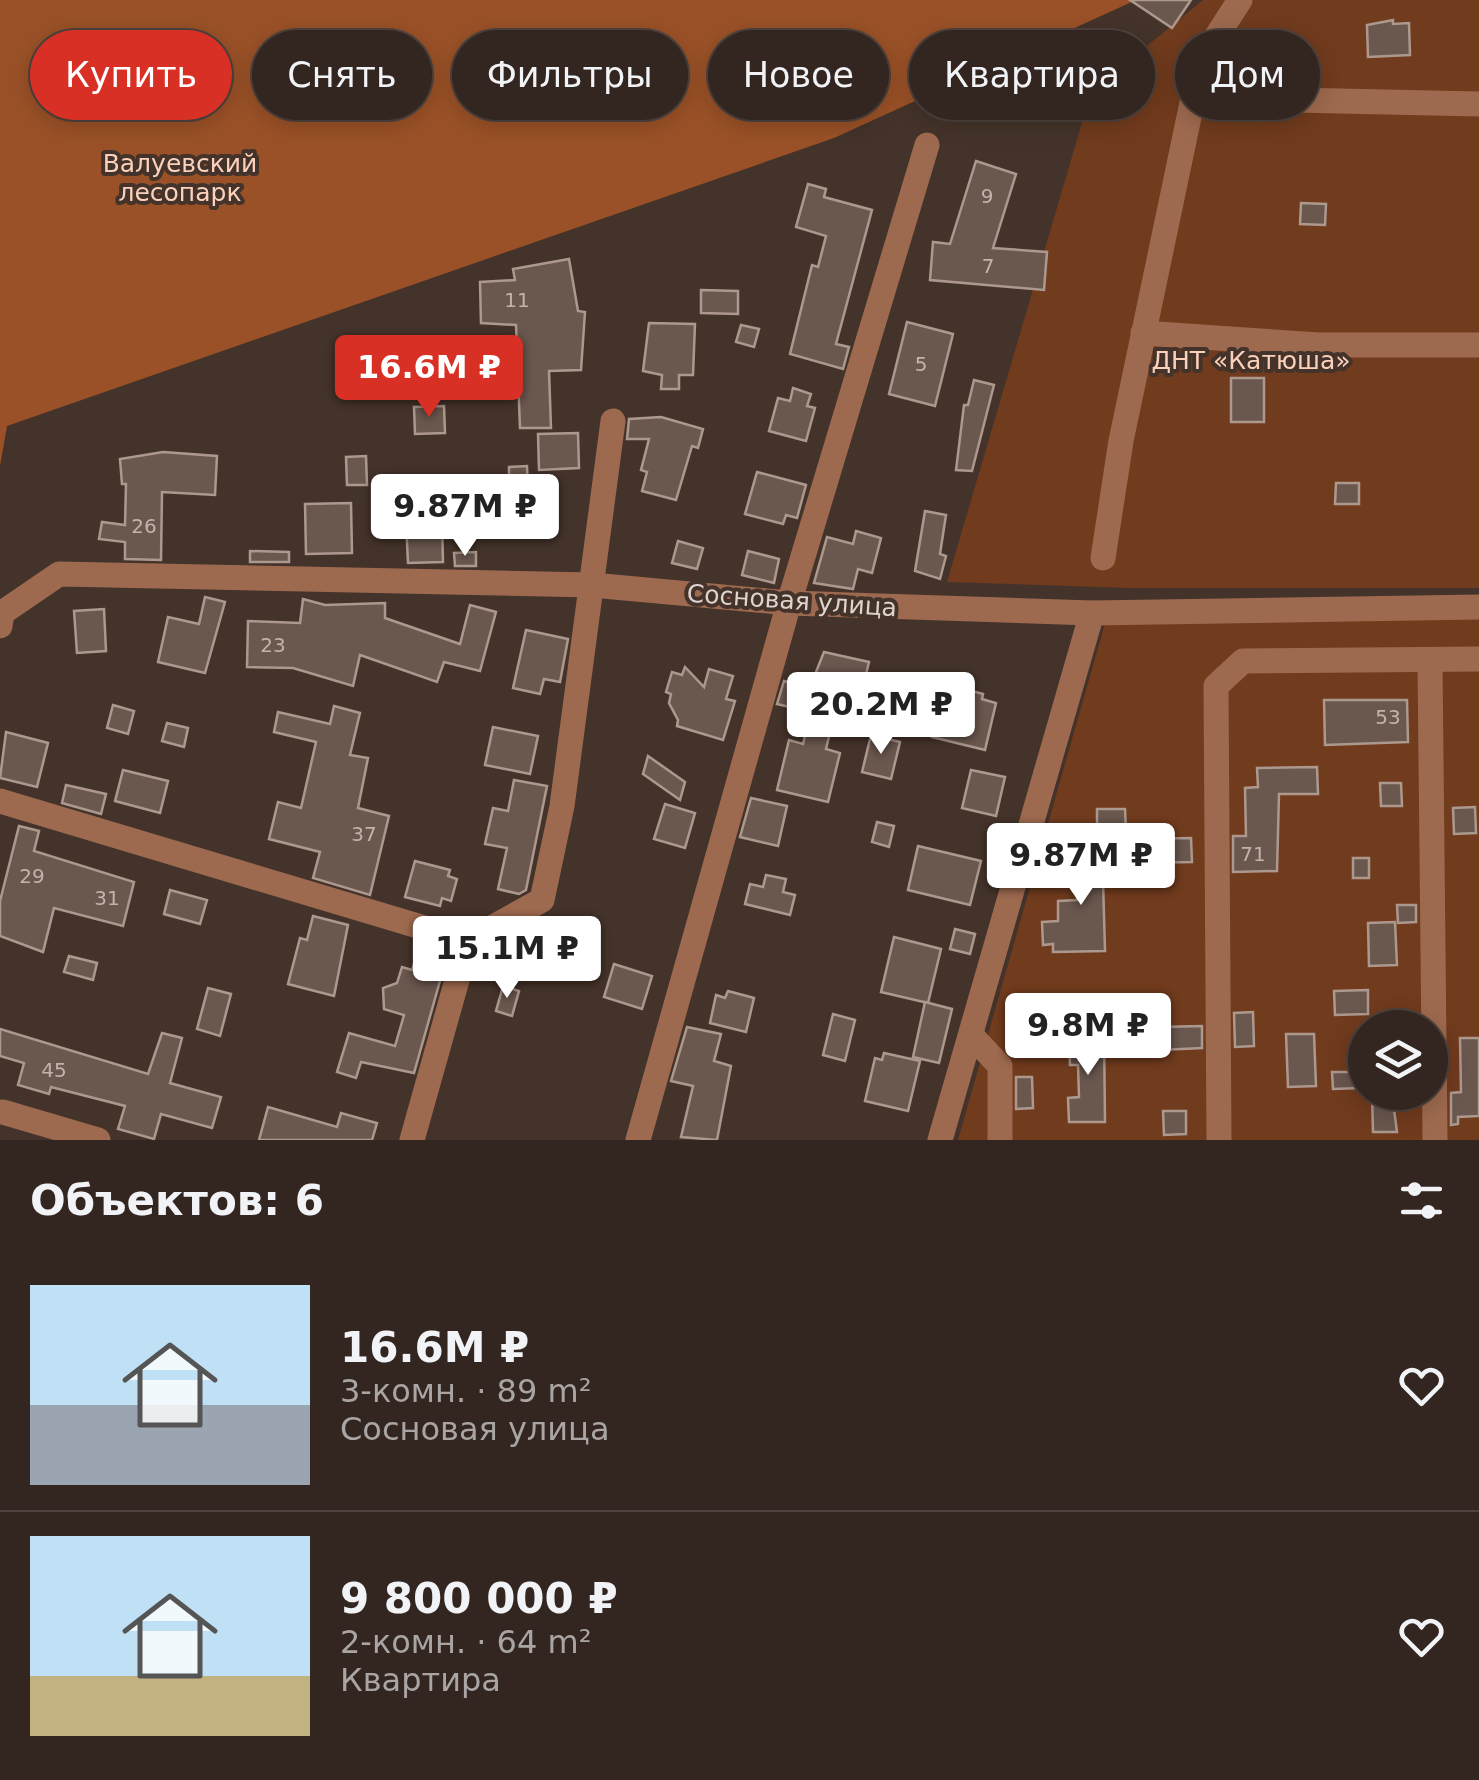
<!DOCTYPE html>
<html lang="ru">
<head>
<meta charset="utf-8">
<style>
  body { margin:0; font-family:"DejaVu Sans",sans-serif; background:#3b2e29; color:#f1f3f6; height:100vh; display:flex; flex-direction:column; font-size:38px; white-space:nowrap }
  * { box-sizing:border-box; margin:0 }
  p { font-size:32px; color:#a9a5a5 }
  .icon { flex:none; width:55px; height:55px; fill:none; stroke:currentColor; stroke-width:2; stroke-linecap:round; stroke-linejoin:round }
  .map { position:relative; height:1140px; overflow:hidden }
  .drawer { display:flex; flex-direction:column; background:#332620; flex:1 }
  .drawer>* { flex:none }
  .banner { position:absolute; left:30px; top:30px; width:1420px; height:90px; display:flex; gap:20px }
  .buttons { position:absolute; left:1348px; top:1010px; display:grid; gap:20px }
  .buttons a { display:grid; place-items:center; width:100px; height:100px; border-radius:50%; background:#332620; box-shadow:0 5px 25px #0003,0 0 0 2px #4e433e; font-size:50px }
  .price { position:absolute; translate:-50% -85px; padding:0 22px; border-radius:10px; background:#fff; color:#222; font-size:32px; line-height:65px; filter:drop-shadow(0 2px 5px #0008) }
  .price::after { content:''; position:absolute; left:50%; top:60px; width:30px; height:22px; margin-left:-15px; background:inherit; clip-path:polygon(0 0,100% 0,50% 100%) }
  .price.selected { background:#d93025; color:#fff }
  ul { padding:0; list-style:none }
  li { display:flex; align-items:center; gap:30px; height:250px; padding:0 30px }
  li+li { border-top:2px solid #4e433e }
  li span { display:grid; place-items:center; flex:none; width:280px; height:200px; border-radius:0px; color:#555 }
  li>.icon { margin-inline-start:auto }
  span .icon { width:120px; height:120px; fill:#fffc; stroke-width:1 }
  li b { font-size:42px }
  h2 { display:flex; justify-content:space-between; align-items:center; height:120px; padding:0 30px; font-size:42px }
  .chip { padding:0 35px; border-radius:45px; background:#332620; box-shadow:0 5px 25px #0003,0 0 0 2px #4e433e; font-size:35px; line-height:90px }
  .chip.selected { background:#d93025; color:#fff }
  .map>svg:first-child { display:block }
</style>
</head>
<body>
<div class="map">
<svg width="1479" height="1140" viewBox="0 0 1479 1140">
  <rect width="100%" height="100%" fill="#44332a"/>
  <g fill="#713b1d" fill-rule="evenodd">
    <polygon points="1203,0 1479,0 1479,588 1129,588 947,582 1091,92"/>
    <path d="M1479,616v524h-521l148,-520zM1365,1028h65v64h-65z"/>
  </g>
  <polygon fill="#9a5127" points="0,0 1136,0 834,138 7,426 0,466"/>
  <g fill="#6a574e" stroke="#ad988e" stroke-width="2.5">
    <polygon points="1130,0 1191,0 1172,28"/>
    <polygon points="1393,20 1393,24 1409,23 1410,55 1368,57 1367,25"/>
    <polygon points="976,161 1016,174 993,248 1047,252 1044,290 930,280 933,242 950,244"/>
    <polygon points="808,184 826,189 824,197 872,210 836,344 849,347 843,369 790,354 812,265 818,267 826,236 796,227"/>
    <polygon points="1301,203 1326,204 1325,225 1300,224"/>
    <polygon points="569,259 578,311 585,312 581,370 549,371 551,428 520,428 516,325 481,323 480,282 515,280 513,269"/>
    <polygon points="701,290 738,291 738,314 701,313"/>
    <polygon points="907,322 953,334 935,406 889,394"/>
    <polygon points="649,323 695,324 693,375 679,375 679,389 661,389 662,375 643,371"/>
    <polygon points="741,325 759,329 754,347 736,342"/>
    <rect x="1231" y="378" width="33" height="44"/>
    <polygon points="974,380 994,385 972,471 956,470 964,405 968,405"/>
    <polygon points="793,388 811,394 807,406 815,408 806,441 769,431 778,398 790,401"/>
    <polygon points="444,406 445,433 415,434 414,407"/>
    <polygon points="661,417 703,429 698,448 692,446 676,500 642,491 647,472 641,470 649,439 627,439 629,419"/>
    <polygon points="578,433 579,468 539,470 538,434"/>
    <polygon points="163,452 217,456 215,495 162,492 161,560 125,559 125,542 99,539 102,522 125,525 126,484 122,484 120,459"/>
    <polygon points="366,456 367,485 347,485 346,457"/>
    <polygon points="527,466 528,487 509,487 509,467"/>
    <polygon points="757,472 806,485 797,518 786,515 783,524 745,514"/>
    <polygon points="1336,483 1359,483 1359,504 1335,504"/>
    <polygon points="351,503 352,553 306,554 305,504"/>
    <polygon points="925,511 946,515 940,554 946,556 940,579 915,571"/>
    <polygon points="442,521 443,562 408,563 406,522"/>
    <polygon points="856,531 881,538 872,573 858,569 853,589 814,583 827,537 853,544"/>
    <polygon points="678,541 703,548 697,569 672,563"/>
    <polygon points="250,551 289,552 289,562 250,562"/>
    <polygon points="748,551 779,559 774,583 742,575"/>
    <polygon points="476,552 476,566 455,566 454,553"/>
    <polygon points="205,597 225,602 205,673 158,662 168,617 199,624"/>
    <polygon points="303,599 325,605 385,603 385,618 460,644 470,605 496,612 480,671 444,662 437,682 360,655 353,686 293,668 247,667 248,621 300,623"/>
    <polygon points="104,609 106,651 77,653 74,611"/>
    <polygon points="526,630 568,639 560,682 544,679 540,694 513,688"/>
    <polygon points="824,652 869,662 856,717 835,712 826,749 840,753 828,802 777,790 789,740 803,744 811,712 777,704 784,681 810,687"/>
    <polygon points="685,667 704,687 709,669 733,676 726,699 735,701 723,740 677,726 678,720 669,703 671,694 666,692 672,672 682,675"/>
    <polygon points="961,688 983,694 982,699 996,703 985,750 932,737 943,690 960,694"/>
    <polygon points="1324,700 1407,700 1408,742 1325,745"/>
    <polygon points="113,705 134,711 128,734 107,728"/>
    <polygon points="334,706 360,713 350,755 368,758 358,808 389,816 370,895 313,878 320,852 269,839 278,802 301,808 316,742 274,732 278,712 330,724"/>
    <polygon points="167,723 188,728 184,747 162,741"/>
    <polygon points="493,727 538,736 530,774 485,765"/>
    <polygon points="6,732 48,743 37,787 0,778"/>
    <polygon points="871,735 900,742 891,779 862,772"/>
    <polygon points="648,756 685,782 680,800 643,774"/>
    <polygon points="1317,767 1318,794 1279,794 1277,871 1233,872 1233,836 1246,836 1245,788 1258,787 1257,768"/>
    <polygon points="123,770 168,781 160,813 115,801"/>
    <polygon points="971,770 1005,777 996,816 962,808"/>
    <polygon points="514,780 547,786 526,890 519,894 498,889 507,848 485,844 493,808 508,811"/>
    <polygon points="1380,783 1401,783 1402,806 1381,806"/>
    <polygon points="66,785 106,794 101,814 62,803"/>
    <polygon points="751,798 787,806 778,846 740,837"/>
    <polygon points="665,804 695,813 685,848 654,839"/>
    <polygon points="1475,807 1476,833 1454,834 1453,808"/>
    <polygon points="1097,809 1125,809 1126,832 1097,833"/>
    <polygon points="877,822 894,826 889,847 872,842"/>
    <polygon points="19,826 39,831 34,851 134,882 123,926 54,908 43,952 0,936 0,901"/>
    <polygon points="1191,838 1192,862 1139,863 1138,839"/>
    <polygon points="1102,844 1105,951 1053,952 1053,944 1043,945 1042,922 1058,921 1058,901 1077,900 1075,845"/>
    <polygon points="918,846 981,861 970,905 908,890"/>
    <rect x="1353" y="858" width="16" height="20"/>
    <polygon points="415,861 450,870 448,876 457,879 451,901 442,898 440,906 405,897"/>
    <polygon points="766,875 786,879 783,892 795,895 790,915 745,904 750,884 763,887"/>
    <polygon points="170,890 207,900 200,924 164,914"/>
    <polygon points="1397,905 1416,905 1416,922 1398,923"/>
    <polygon points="313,916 348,925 334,996 288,984 300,938 307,940"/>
    <polygon points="1395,922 1397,965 1369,966 1368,923"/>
    <polygon points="955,929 975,934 970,954 950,949"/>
    <polygon points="894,937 941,949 928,1003 881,992"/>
    <polygon points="419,947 447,956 414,1073 361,1062 356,1078 337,1072 349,1033 395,1046 404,1015 384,1009 383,988 397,983 402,967 412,970"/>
    <polygon points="69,956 97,963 93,980 64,972"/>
    <polygon points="614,964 652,976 642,1009 604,997"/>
    <polygon points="503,986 519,991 512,1016 496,1011"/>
    <polygon points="208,988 231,994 220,1036 197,1029"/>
    <polygon points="1368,990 1368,1014 1335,1015 1334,991"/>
    <polygon points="728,991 754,998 746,1032 710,1023 716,995 725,998"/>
    <polygon points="925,1002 952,1009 939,1063 913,1057"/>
    <polygon points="1253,1012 1254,1046 1235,1047 1234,1013"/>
    <polygon points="833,1014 855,1020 845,1061 823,1055"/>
    <polygon points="1202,1026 1202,1048 1161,1050 1160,1027"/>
    <polygon points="687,1027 721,1034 714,1061 731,1066 717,1140 681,1137 693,1086 671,1081"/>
    <polygon points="0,1029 148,1074 162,1033 182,1038 170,1083 221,1097 212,1128 161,1114 154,1139 118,1129 125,1106 51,1087 49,1094 18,1085 24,1063 0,1056"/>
    <polygon points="1104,1034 1105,1122 1069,1122 1068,1098 1079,1097 1078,1065 1070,1065 1069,1035"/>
    <polygon points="1286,1034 1314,1034 1316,1086 1288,1087"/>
    <polygon points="1460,1038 1479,1038 1479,1116 1458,1117 1458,1124 1451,1125 1451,1093 1461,1092"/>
    <polygon points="884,1053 920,1061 908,1111 865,1101 875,1058 882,1060"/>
    <polygon points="1332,1072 1361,1072 1361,1088 1333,1089"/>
    <polygon points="1016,1077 1032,1077 1033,1108 1016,1109"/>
    <polygon points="1372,1094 1392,1094 1397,1132 1373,1132"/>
    <polygon points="268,1107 337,1127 341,1113 377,1123 372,1140 259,1140"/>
    <polygon points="1163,1111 1186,1111 1186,1134 1164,1135"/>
  </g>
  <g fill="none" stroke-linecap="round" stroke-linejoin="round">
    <g stroke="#9e6a4f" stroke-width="25">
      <polyline points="1193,98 1479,104"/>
      <polyline points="1143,333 1319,345 1479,345"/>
      <polyline points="1103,558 1121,441 1193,98 1209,48 1240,0"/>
      <polyline points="0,626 2,613 59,574 592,585 789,603 1092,613 1479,607"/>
      <polyline points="1430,663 1435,1140"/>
      <polyline points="0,801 468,941"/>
      <polyline points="971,1035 1000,1066 1000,1140"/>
      <polyline points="3,1112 98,1140"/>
      <polyline points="412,1140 468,941 542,900 562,806 613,421"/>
      <polyline points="638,1140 789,603 927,145"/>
      <polyline points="940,1140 1092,613"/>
      <polyline points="1219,1140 1216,686 1243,661 1479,659"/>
    </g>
  </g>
  <g text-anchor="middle" stroke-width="8" stroke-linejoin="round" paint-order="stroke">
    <g font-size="20" fill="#c1b4ad">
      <text x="987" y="203">9</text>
      <text x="988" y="273">7</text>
      <text x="517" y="307">11</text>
      <text x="921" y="371">5</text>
      <text x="144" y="533">26</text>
      <text x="273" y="652">23</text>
      <text x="1388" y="724">53</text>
      <text x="364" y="841">37</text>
      <text x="1253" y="861">71</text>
      <text x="32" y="883">29</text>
      <text x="107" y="905">31</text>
      <text x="54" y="1077">45</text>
    </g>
    <g font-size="25" fill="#fcd1bb" stroke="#44332a">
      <text x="180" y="172">Валуевский<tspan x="180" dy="29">лесопарк</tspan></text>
      <text x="1251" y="369">ДНТ «Катюша»</text>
    </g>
    <g font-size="25" fill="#ded3cd" stroke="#44332a">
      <text transform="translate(792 600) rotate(4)" y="9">Сосновая улица</text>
    </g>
  </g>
</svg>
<div class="buttons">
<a><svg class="icon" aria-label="layers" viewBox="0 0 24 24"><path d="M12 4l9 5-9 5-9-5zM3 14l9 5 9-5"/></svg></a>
</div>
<b class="price selected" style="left:429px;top:420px">16.6M ₽</b>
<b class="price" style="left:465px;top:559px">9.87M ₽</b>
<b class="price" style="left:881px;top:757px">20.2M ₽</b>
<b class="price" style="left:1081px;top:908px">9.87M ₽</b>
<b class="price" style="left:507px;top:1001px">15.1M ₽</b>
<b class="price" style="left:1088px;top:1078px">9.8M ₽</b>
<div class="banner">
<a class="chip selected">Купить</a>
<a class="chip">Снять</a>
<a class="chip">Фильтры</a>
<a class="chip">Новое</a>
<a class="chip">Квартира</a>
<a class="chip">Дом</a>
</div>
</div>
<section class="drawer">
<h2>Объектов: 6<svg class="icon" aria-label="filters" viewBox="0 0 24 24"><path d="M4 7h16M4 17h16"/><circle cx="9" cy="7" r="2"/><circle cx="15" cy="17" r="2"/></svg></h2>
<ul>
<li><span style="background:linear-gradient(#bfe0f5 60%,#9aa5b1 0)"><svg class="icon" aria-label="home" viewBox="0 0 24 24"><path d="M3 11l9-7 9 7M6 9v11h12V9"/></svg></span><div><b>16.6M ₽</b><p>3-комн. · 89 m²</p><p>Сосновая улица</p></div><svg class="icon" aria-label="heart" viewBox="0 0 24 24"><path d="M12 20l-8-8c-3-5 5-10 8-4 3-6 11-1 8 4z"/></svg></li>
<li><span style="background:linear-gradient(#bfe0f5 70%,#c2b280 0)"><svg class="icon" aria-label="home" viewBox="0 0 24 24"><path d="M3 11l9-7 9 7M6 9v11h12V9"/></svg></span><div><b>9 800 000 ₽</b><p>2-комн. · 64 m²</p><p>Квартира</p></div><svg class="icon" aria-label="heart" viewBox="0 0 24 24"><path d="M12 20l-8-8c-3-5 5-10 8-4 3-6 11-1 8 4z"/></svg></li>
</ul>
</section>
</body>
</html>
